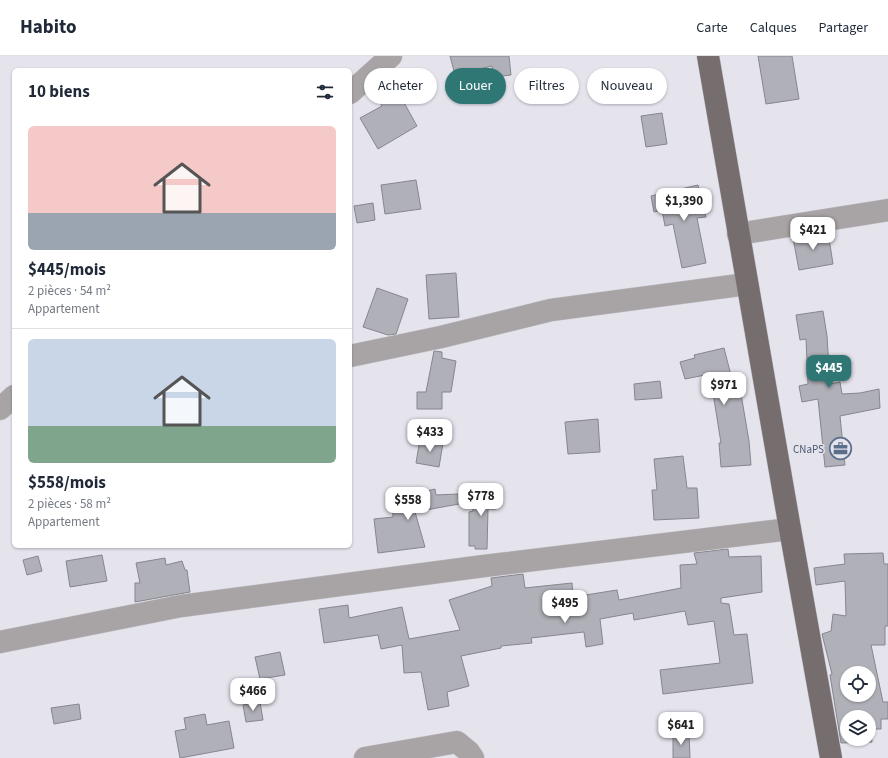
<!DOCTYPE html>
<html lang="fr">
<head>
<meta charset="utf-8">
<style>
  body { margin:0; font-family:"Source Sans 3",sans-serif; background:#f2f2f3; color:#1f2937; height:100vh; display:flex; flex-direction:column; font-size:15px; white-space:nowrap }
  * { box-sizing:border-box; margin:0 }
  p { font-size:13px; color:#747a83 }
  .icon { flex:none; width:22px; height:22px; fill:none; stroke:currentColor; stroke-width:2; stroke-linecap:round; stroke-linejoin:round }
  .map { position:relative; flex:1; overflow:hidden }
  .sheet { position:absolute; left:12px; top:12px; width:340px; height:480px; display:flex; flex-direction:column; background:#fff; border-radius:6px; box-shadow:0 1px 3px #0004 }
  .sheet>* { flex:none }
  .guide { position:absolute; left:364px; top:12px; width:380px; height:36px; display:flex; gap:8px }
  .buttons { position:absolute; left:840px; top:610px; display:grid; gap:8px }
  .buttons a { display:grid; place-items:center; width:36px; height:36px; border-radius:50%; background:#fff; box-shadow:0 1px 3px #0004; font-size:20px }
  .price { position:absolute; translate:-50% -34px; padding:0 9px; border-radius:8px; background:#fff; color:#222; font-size:13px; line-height:26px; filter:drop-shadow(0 1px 2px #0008) }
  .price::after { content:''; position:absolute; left:50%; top:24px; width:12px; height:9px; margin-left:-6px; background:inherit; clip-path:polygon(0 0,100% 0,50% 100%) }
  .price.active { background:#2e7775; color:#fff }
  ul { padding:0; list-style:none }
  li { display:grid; align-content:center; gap:8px; height:212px; padding:0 16px }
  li+li { border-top:1px solid #e0e1e3 }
  li span { display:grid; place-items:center; height:124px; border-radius:6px; color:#555 }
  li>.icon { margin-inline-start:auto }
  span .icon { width:72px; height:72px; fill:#fffc; stroke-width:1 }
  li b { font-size:17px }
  h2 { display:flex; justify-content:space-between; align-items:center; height:48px; padding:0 16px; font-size:17px }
  .tag { padding:0 14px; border-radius:18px; background:#fff; box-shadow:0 1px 3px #0004; font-size:14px; line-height:36px }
  .tag.active { background:#2e7775; color:#fff }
  header { display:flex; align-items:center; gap:24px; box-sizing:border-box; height:56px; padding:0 20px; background:#fff; border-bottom:1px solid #e0e1e3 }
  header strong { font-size:19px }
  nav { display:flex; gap:22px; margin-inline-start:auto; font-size:14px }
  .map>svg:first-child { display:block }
</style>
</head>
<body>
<header>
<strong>Habito</strong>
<nav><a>Carte</a><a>Calques</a><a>Partager</a></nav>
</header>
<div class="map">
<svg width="888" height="702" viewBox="0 0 888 702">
  <rect width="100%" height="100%" fill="#e5e3ec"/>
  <g fill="#b0b0b9" stroke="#86868f" fill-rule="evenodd">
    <polygon points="450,0 509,0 511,19 494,21 492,10 455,19"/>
    <polygon points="758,0 792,0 799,43 766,48"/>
    <polygon points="397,34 417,70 378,93 360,62 382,50 379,45"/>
    <polygon points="662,57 667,88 646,91 641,60"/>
    <polygon points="416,124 421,153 385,158 381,129"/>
    <polygon points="698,129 706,161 697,162 706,207 682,212 673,168 665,170 662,154 654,156 651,140"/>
    <polygon points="373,147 375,164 357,167 354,150"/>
    <polygon points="828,176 833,208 799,214 793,182"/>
    <polygon points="456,217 459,261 429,263 426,219"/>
    <polygon points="377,232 408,243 396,278 388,279 363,271"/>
    <polygon points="823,255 827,280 830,328 840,326 842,338 860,337 879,333 880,352 840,360 845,409 825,411 818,343 802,346 799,330 808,328 806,283 800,284 796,259"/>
    <polygon points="724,292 736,339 741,338 749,385 751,409 721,411 719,387 721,387 710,318 685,323 680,306 695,302 694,299"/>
    <polygon points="434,295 442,296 442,302 456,305 451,336 442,336 442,353 417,353 417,336 426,336"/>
    <polygon points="660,325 662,342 635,344 634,328"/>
    <polygon points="598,363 600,396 568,398 565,366"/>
    <polygon points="420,383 443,387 439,411 416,407"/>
    <polygon points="683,400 687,432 697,432 699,462 654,464 652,434 657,434 654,403"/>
    <polygon points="494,432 496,453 488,453 487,493 475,493 475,490 469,490 469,456 473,455 472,434"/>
    <polygon points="435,433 436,439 458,438 459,448 415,456 425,491 378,497 374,463 393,461 392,442 415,440 414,438"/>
    <polygon points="728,493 729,501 761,500 762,536 721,542 721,547 729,548 734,579 747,578 753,627 663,638 660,614 720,607 714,565 688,569 685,555 634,564 633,557 600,563 603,588 586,591 584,576 531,582 532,587 501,590 501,592 461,600 469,630 447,636 449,650 428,654 421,616 404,617 402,589 381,593 378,579 324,587 319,553 348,549 349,562 402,551 409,583 460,574 449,544 492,530 491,522 523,518 525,532 572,527 573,541 617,534 619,544 681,532 680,509 697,508 694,497"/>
    <path d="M883,497l1,11h4v62h-3v19h-14l12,57h5v17h-7v10h-10l1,13 -31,1 -11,-68 2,-1 -10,-40 9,-3 2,-17 13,2 -1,-35 -29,4 -2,-17 31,-4 -1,-10zM847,617h22v22h-22zM847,661h22v22h-22z"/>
    <polygon points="102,499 107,525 70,531 66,505"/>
    <polygon points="38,500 42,515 27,519 23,504"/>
    <polygon points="165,502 166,509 182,505 185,514 187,514 190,536 135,546 135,527 140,527 136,507"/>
    <polygon points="280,596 285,619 260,623 255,601"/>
    <polygon points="260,646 263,664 246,666 243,649"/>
    <polygon points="79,648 81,663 54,668 51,652"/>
    <polygon points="205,658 207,669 229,665 234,692 180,702 175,675 186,673 184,662"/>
    <polygon points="689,677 690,702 673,702 673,678"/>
  </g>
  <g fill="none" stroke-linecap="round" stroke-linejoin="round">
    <defs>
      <g id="minor">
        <polyline points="350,37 391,0"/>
        <polyline points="738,178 888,154"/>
        <polyline points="350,300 441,281 551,254 747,228"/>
        <polyline points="0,353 14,340"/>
        <polyline points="0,586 181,550 484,510 790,473"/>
        <polyline points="365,702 457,686 469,696 473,702"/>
      </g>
      <polyline id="primary" points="708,0 790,473 831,702"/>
    </defs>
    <use href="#minor" stroke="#c2c1c9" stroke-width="23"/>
    <use href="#primary" stroke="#c2c1c9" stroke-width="23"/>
    <use href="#minor" stroke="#a8a3a4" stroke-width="22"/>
    <use href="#primary" stroke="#766d6e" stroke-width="22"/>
  </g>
  <defs>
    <symbol id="office-ring" viewBox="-11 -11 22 22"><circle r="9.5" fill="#e5e3ec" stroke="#5c6f8a" stroke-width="1.5"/><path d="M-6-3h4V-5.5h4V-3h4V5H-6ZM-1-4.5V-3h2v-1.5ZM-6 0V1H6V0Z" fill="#5c6f8a"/></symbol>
  </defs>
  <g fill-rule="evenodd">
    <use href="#office-ring" x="828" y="380" width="25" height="25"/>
  </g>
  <g text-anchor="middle" stroke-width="3" stroke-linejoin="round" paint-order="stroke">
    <g font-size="11" fill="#4e5e75" stroke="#e5e3ec" text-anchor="end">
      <text x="824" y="397">CNaPS</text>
    </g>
  </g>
</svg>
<div class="buttons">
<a><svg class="icon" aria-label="locate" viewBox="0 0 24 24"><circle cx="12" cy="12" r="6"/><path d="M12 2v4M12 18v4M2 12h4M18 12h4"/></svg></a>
<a><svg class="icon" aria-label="layers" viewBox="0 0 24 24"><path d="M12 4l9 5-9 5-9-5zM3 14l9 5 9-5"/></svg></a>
</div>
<b class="price" style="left:684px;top:166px">$1,390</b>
<b class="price" style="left:813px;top:195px">$421</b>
<b class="price active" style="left:829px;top:333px">$445</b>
<b class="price" style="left:724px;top:350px">$971</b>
<b class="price" style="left:430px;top:397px">$433</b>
<b class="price" style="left:481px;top:461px">$778</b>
<b class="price" style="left:408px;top:465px">$558</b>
<b class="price" style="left:565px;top:568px">$495</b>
<b class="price" style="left:253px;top:656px">$466</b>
<b class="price" style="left:681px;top:690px">$641</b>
<div class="guide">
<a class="tag">Acheter</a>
<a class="tag active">Louer</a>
<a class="tag">Filtres</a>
<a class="tag">Nouveau</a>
</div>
<section class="sheet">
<h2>10 biens<svg class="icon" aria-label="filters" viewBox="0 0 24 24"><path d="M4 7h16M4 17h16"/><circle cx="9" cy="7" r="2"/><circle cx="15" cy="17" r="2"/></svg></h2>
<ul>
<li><span style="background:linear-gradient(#f6c9c9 70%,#9aa5b1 0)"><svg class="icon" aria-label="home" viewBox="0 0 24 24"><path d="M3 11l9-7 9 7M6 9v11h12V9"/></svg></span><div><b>$445/mois</b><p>2 pièces · 54 m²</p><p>Appartement</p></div></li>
<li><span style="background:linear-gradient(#c9d6e8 70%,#7fa58c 0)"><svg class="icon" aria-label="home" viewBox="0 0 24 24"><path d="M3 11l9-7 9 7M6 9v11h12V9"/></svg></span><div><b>$558/mois</b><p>2 pièces · 58 m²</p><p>Appartement</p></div></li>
</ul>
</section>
</div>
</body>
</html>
